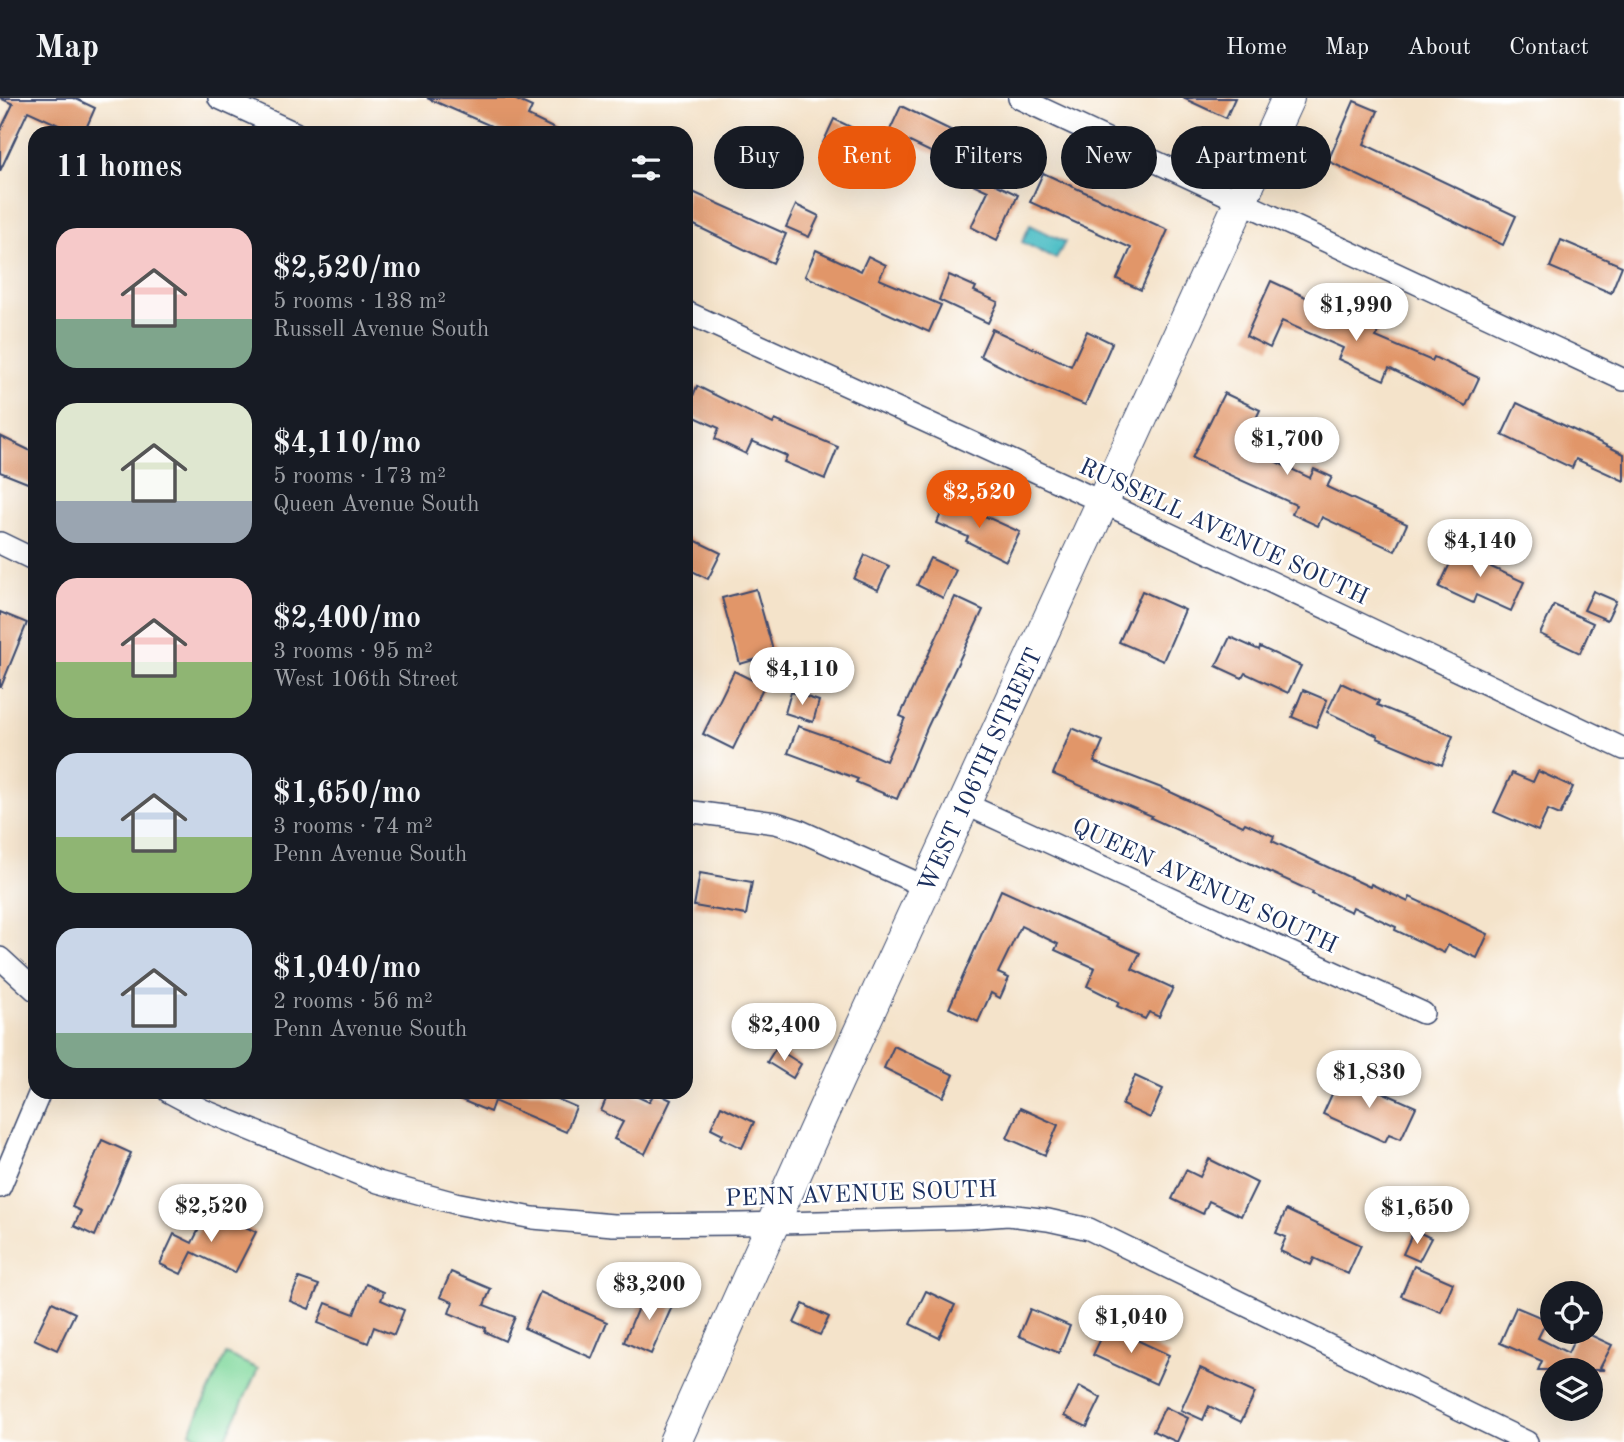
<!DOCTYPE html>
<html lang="en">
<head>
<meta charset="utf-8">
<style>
  body { margin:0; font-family:"Old Standard TT",serif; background:#242831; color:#f1f3f6; height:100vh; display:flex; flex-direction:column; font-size:26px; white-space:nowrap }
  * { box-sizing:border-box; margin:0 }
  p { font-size:23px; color:#9ea1a6 }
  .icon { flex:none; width:38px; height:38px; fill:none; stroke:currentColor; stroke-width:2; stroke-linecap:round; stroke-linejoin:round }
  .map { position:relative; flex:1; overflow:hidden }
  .details { position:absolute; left:28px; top:28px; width:665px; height:973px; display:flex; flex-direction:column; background:#171b24; border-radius:21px; box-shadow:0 7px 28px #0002 }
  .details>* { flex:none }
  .top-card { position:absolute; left:714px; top:28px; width:665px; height:63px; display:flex; gap:14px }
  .fabs { position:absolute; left:1540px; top:1183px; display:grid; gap:14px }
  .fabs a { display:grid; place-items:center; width:63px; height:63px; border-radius:50%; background:#171b24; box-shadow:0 7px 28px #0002; font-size:35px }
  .price { position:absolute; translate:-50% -60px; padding:0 16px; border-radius:24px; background:#fff; color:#222; font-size:23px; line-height:46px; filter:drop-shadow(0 2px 4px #0008) }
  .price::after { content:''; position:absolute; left:50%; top:42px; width:21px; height:16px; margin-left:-10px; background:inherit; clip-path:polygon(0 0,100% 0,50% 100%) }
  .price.current { background:#ea580c; color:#fff }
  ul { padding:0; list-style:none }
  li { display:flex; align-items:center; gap:21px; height:175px; padding:0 28px }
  li span { display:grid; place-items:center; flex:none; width:196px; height:140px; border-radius:21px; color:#555 }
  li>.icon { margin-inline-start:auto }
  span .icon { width:84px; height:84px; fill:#fffc; stroke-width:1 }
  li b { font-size:30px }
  h2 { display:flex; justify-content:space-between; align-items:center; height:84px; padding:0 28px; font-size:30px }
  .pill { padding:0 24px; border-radius:32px; background:#171b24; box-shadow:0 7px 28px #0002; font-size:24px; line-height:63px }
  .pill.current { background:#ea580c; color:#fff }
  header { display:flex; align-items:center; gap:42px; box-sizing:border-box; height:98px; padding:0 35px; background:#171b24; border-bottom:2px solid #363941 }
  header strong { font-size:33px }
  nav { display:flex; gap:38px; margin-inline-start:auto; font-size:24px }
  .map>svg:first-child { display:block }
</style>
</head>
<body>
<header>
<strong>Map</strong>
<nav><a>Home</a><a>Map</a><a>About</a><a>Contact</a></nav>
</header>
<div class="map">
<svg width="1624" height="1344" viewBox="0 0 1624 1344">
  <rect width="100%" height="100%" fill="#fff"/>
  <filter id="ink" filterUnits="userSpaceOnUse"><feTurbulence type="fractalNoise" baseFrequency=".0143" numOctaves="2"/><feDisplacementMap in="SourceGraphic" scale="14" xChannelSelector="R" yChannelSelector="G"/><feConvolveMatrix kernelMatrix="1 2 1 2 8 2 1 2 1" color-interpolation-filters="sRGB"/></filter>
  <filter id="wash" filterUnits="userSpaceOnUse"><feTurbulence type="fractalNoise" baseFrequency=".00686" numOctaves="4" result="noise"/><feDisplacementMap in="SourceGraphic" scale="28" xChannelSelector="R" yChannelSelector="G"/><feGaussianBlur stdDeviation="1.57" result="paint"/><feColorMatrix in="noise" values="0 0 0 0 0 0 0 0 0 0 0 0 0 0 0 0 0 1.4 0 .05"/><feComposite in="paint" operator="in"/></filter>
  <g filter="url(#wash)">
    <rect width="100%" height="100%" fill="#f4e3ca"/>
    <polygon fill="#82d99e" stroke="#4e847e" stroke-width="2" points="226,1256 258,1271 224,1344 211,1344 190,1334"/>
    <polygon fill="#50bfc6" stroke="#367792" stroke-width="2" points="1030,127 1065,144 1056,161 1022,144"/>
    <g id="blocks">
      <g fill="#e19669">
        <polygon points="0,0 74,0 95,10 84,35 76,35 28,13 0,73 0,33 13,6"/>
        <polygon points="427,0 512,0 532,9 528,18 563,35 507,35"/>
        <polygon points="1183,0 1235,0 1226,20"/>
        <polygon points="1354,3 1378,13 1364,46 1516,118 1503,147 1328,63"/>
        <polygon points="901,8 1008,60 995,86 1018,97 997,142 971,129 988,93 964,82 968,72 889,34"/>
        <polygon points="834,21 859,33 848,56 823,45"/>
        <polygon points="1043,75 1168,132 1141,192 1117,181 1131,150 1030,104"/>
        <polygon points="686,91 786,136 773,165 686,123"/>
        <polygon points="796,107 819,118 809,139 786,129"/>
        <polygon points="1561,142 1622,168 1611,195 1550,169"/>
        <polygon points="816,152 861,173 868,158 886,167 879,181 941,207 929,234 805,178"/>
        <polygon points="949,177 976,189 974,193 998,204 988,225 939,202"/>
        <polygon points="1271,183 1379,233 1376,239 1432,263 1434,259 1479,280 1466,308 1389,270 1384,282 1338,261 1343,250 1282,223 1270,250 1246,238"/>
        <polygon points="992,231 1071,268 1087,233 1112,245 1085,307 1040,288 980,258"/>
        <polygon points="697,288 773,326 775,322 838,349 825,381 784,364 787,358 752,343 746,356 715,341 719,330 686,315"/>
        <polygon points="1224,295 1260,312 1243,348 1310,380 1314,371 1332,379 1327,389 1407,426 1395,453 1322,419 1318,428 1292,416 1296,407 1192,360"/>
        <polygon points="1517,305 1624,356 1624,383 1576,361 1572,370 1502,337"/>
        <polygon points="0,338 35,355 35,388 0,374"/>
        <polygon points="947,401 1020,434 1006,463 966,443 968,439 937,425"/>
        <polygon points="686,438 721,455 708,481 686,470"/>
        <polygon points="1459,446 1494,462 1491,469 1524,484 1511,513 1476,497 1473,505 1439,489"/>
        <polygon points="865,457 889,468 878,492 854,481"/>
        <polygon points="930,460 956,472 943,500 917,487"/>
        <polygon points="756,491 774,556 740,566 722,500"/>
        <polygon points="1142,493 1185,512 1163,563 1119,544"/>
        <polygon points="1593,493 1616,503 1607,522 1584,512"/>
        <polygon points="955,499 983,512 927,630 897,701 856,684 858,681 788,655 798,628 841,643 886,663 905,620 900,618"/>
        <polygon points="1554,507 1593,525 1580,555 1540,536"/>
        <polygon points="0,514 27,525 1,589 0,589"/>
        <polygon points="1230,539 1259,552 1260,549 1301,568 1288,595 1245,575 1242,580 1216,568"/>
        <polygon points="734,573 764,588 733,651 703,636"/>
        <polygon points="1341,585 1379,603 1377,607 1453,638 1442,667 1377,640 1378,638 1327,614"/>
        <polygon points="1303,592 1327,602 1316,629 1292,619"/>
        <polygon points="791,594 819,603 813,624 785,615"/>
        <polygon points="1072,630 1103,643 1094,664 1164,691 1243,728 1245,725 1274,738 1272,743 1370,789 1371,786 1408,804 1410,799 1488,836 1477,860 1448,847 1444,855 1395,832 1396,829 1353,809 1351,814 1312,796 1313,794 1151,720 1152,718 1053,676"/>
        <polygon points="1538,673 1573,689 1560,717 1548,712 1538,733 1494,714 1512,675 1533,684"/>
        <polygon points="700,775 752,784 746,817 694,808"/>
        <polygon points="1001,792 1140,855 1132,871 1173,890 1159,919 1149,914 1145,921 1117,908 1119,904 1087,888 1095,870 1055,852 1058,846 1021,828 998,875 1009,880 1000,900 991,895 978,924 949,910"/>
        <polygon points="894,948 954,977 943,999 884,970"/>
        <polygon points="776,950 801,966 793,980 767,964"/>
        <polygon points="1341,976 1416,1009 1401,1041 1389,1036 1385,1044 1323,1016"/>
        <polygon points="1135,978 1163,991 1150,1020 1122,1007"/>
        <polygon points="442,994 541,994 576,1009 566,1034 494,1003 490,1014"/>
        <polygon points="609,994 627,994 649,1004 655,994 671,1002 645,1056 614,1041 623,1024 601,1013"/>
        <polygon points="721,1008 754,1024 742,1050 721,1040 723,1036 711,1030"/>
        <polygon points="1020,1010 1058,1027 1045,1057 1007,1040"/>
        <polygon points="102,1042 131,1055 95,1138 74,1128 81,1113 72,1109"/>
        <polygon points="1209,1061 1257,1085 1241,1118 1209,1103 1203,1116 1172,1101 1186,1072 1200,1079"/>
        <polygon points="209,1111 256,1134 235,1175 192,1154 181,1176 160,1166 174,1136 192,1145"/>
        <polygon points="1286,1112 1361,1147 1348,1176 1314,1160 1311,1167 1280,1153 1286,1139 1276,1135"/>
        <polygon points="1414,1132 1431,1140 1419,1163 1403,1156"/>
        <polygon points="1414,1168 1453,1185 1441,1214 1401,1198"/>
        <polygon points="451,1174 491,1191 484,1207 515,1219 505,1243 485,1234 486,1230 449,1215 453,1204 440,1199"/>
        <polygon points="299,1180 319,1187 309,1211 290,1203"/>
        <polygon points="366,1186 384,1194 381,1202 404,1212 394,1237 374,1229 368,1245 318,1225 326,1205 354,1216"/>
        <polygon points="645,1192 674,1204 651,1256 624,1244"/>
        <polygon points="926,1193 955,1207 939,1240 910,1226"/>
        <polygon points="540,1194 607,1224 592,1260 524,1230"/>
        <polygon points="52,1204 75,1215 57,1252 34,1241"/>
        <polygon points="803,1206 829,1219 820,1237 794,1225"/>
        <polygon points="1516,1209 1547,1222 1538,1240 1568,1255 1578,1234 1584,1234 1612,1247 1600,1270 1605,1272 1538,1272 1542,1263 1500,1245"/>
        <polygon points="1030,1211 1070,1228 1059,1255 1019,1238"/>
        <polygon points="1107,1228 1169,1257 1156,1286 1093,1257"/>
        <polygon points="1200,1270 1255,1295 1241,1324 1209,1308 1203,1322 1181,1312"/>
        <polygon points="1079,1288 1101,1300 1087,1329 1064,1318"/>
        <polygon points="1165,1309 1188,1320 1177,1344 1153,1333"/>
      </g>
    </g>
  </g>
  <g filter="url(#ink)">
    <use href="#blocks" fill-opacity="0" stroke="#3c4a6e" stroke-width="2"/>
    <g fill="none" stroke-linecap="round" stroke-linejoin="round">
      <defs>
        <g id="street">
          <polyline points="219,0 295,35"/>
          <polyline points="1019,0 1624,282"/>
          <polyline points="686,214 1102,404 1624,651"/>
          <polyline points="0,445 35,462"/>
          <polyline points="965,706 1423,915"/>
          <polyline points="686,713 776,725 798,732 926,789"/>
          <polyline points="0,860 35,892"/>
          <polyline points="169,994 203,1012 378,1084 455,1105 533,1120 613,1127 740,1126 966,1120 1008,1117 1048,1122 1089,1131 1527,1344"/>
          <polyline points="0,1089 40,994"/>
        </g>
        <g id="secondary">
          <path id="s1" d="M675,1344l152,-339 461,-1005"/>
        </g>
      </defs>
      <use href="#street" stroke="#3c4a6e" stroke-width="24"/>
      <use href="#secondary" stroke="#3c4a6e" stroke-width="34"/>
      <use href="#street" stroke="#fff" stroke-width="21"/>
      <use href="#secondary" stroke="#fff" stroke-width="32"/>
    </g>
  </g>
  <g text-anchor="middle" stroke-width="5" stroke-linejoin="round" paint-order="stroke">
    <g font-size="24" fill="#1b2f5e" stroke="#fff">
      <text transform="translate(1224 433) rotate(25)" y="8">RUSSELL AVENUE SOUTH</text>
      <text dy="8" stroke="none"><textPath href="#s1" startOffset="738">WEST 106TH STREET</textPath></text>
      <text transform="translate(1205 787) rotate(25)" y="8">QUEEN AVENUE SOUTH</text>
      <text transform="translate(861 1095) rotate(-2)" y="8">PENN AVENUE SOUTH</text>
    </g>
  </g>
</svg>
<div class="fabs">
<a><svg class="icon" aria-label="locate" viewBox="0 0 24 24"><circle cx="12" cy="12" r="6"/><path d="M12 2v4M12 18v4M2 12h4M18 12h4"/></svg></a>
<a><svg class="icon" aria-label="layers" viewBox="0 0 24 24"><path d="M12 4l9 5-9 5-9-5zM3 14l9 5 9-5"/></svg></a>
</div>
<b class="price" style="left:1356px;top:245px">$1,990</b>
<b class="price" style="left:1287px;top:379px">$1,700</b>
<b class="price current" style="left:979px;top:432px">$2,520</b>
<b class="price" style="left:1480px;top:481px">$4,140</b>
<b class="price" style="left:802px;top:609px">$4,110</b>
<b class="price" style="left:784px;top:965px">$2,400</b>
<b class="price" style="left:1369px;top:1012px">$1,830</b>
<b class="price" style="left:211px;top:1146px">$2,520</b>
<b class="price" style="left:1417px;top:1148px">$1,650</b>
<b class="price" style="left:649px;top:1224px">$3,200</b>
<b class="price" style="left:1131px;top:1257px">$1,040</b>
<div class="top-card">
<a class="pill">Buy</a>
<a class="pill current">Rent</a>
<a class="pill">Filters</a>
<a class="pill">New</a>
<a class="pill">Apartment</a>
</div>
<section class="details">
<h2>11 homes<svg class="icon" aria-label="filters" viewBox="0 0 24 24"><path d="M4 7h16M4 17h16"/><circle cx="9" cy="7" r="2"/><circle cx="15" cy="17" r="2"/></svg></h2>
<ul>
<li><span style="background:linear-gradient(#f6c9c9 65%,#7fa58c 0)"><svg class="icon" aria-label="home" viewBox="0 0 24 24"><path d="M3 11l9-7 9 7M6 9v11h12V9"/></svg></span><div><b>$2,520/mo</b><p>5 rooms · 138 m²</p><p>Russell Avenue South</p></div></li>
<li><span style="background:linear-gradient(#dfe7d0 70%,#9aa5b1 0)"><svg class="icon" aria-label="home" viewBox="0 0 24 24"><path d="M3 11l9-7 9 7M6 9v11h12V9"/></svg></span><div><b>$4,110/mo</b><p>5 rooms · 173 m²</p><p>Queen Avenue South</p></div></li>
<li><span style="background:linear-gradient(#f6c9c9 60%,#8fb573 0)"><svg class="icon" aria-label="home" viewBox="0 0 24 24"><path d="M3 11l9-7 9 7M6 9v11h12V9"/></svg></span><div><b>$2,400/mo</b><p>3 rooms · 95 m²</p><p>West 106th Street</p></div></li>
<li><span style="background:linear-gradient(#c9d6e8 60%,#8fb573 0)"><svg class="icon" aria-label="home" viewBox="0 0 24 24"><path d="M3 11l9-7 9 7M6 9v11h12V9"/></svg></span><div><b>$1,650/mo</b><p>3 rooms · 74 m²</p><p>Penn Avenue South</p></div></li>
<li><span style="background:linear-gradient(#c9d6e8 75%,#7fa58c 0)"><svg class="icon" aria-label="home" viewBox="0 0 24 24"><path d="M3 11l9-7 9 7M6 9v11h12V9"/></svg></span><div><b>$1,040/mo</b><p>2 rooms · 56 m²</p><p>Penn Avenue South</p></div></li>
</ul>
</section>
</div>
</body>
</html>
